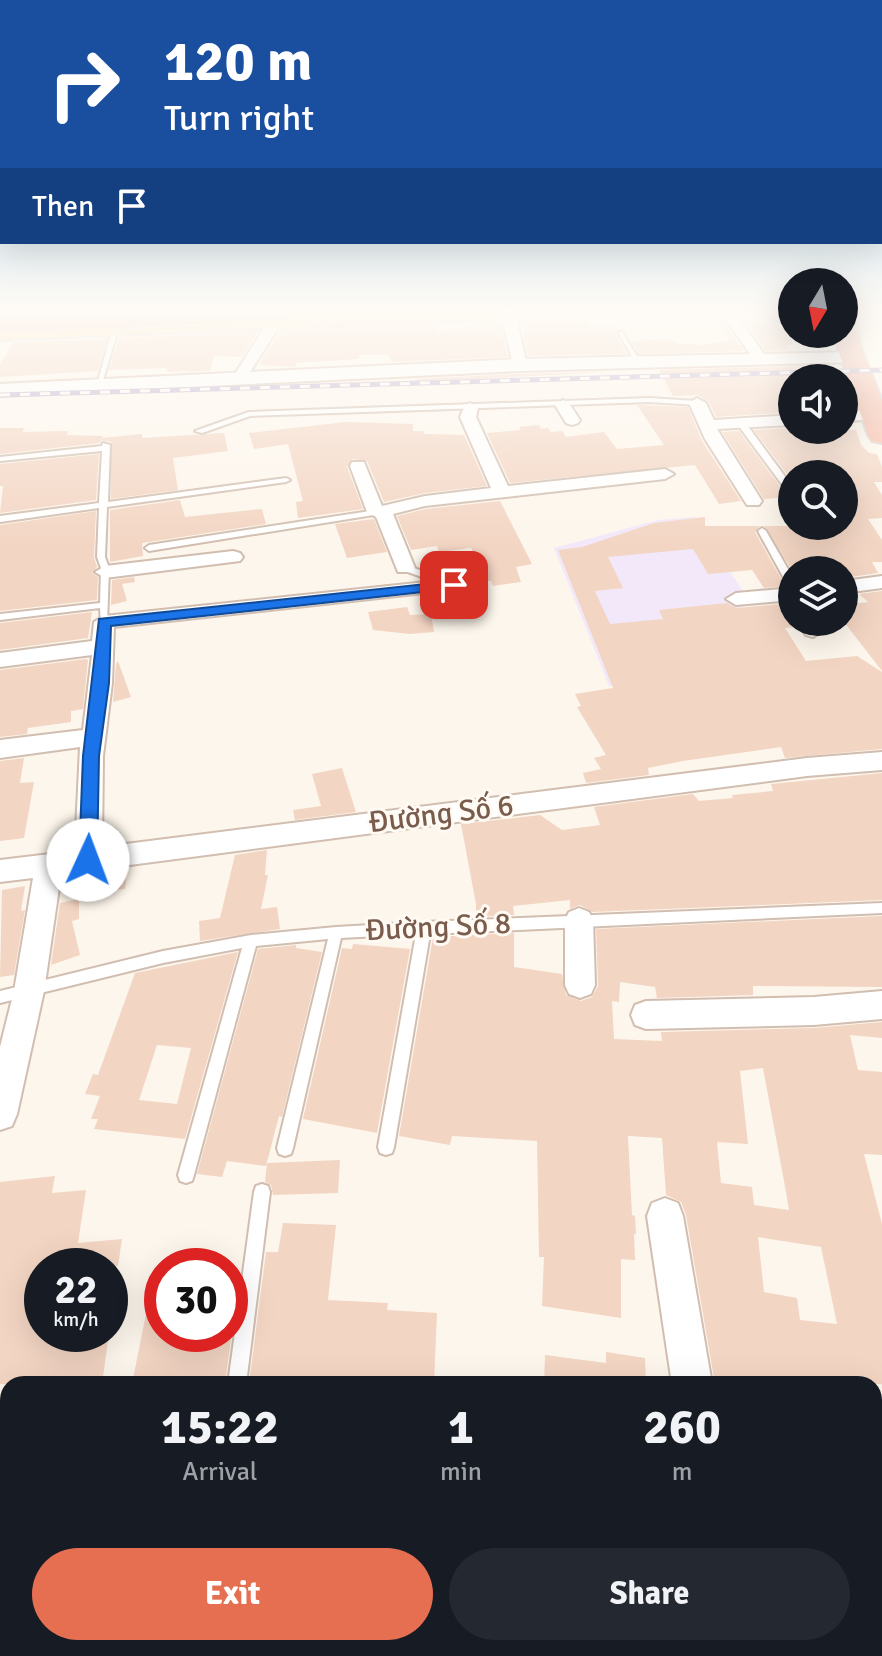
<!DOCTYPE html>
<meta charset="utf-8">
<style>
:root{--surface:#171b24;--page:#242831;--text:#f1f3f6;--muted:#9ea1a6;--accent:#e76f51}
body{margin:0;font-family:Signika,sans-serif;background:var(--page);color:var(--text);height:100vh;display:flex;flex-direction:column;font-size:30px;white-space:nowrap}
*{box-sizing:border-box;margin:0}
p{font-size:26px;color:var(--muted)}
.icon{flex:none;width:44px;height:44px;fill:none;stroke:currentColor;stroke-width:2;stroke-linecap:round;stroke-linejoin:round}
.map{position:relative;flex:1;overflow:hidden}
.side{position:absolute;left:0px;top:1376px;width:882px;height:280px;display:flex;flex-direction:column;background:var(--surface);border-radius:24px 24px 0 0;box-shadow:0 8px 32px #0002}
.side>*{flex:none}
.guide{position:absolute;left:0px;top:0px;width:882px;height:244px;box-shadow:0 8px 32px #0002;background:#1a4fa0;color:#fff;overflow:hidden}
.needle{width:52px;rotate:190deg}
.tools{position:absolute;left:778px;top:268px;display:grid;gap:16px}
.tools a{display:grid;place-items:center;width:80px;height:80px;border-radius:50%;background:var(--surface);box-shadow:0 8px 32px #0002;font-size:40px}
.speed{position:absolute;left:24px;top:1248px;display:flex;gap:16px;font-size:40px;font-weight:700;text-align:center}
.speed>*{display:grid;place-content:center;width:104px;height:104px;border-radius:50%;background:var(--surface);box-shadow:0 8px 32px #0002;line-height:1}
.speed small{font-size:20px;font-weight:400}
.speed .limit{border:12px solid #d22;background:#fff;color:#111}
.pin{position:absolute;display:grid;place-items:center;width:68px;height:68px;color:#fff;margin:-34px;border-radius:16px;box-shadow:0 4px 12px #0006}
.me{position:absolute;width:88px;margin:-44px;rotate:2deg;stroke-linejoin:round;filter:drop-shadow(0 0 6px #0008)}
.turn{display:flex;align-items:center;gap:28px;height:168px;padding:0 32px;font-size:36px}
.turn .icon{width:104px;height:104px;stroke-width:2.5}
.turn b{display:block;font-size:56px;line-height:68px}
.then{display:flex;align-items:center;height:76px;padding:0 32px;background:#0003;gap:16px;font-size:30px}
.eta{display:flex;justify-content:space-evenly;align-items:center;height:136px;text-align:center}
.eta b{font-size:48px;font-weight:700;line-height:56px}
.primary-button{display:flex;gap:16px;margin-top:auto;padding:16px 32px}
.primary-button a{flex:1;height:92px;border-radius:48px;background:var(--accent);color:#fff;font-size:32px;font-weight:700;line-height:92px;text-align:center}
.primary-button a+a{background:var(--page);color:var(--text)}
.map>svg:first-child{display:block}
.education{fill:#f3e8fa}
.building{fill:#f3d5c3;fill-rule:evenodd}
.lines{fill:none;stroke-linecap:round;stroke-linejoin:round}
.lane-casing{stroke:#d1beb0;stroke-width:4}
.street-casing{stroke:#d1beb0;stroke-width:4}
.secondary-casing{stroke:#d6c0b0;stroke-width:4}
.primary-casing{stroke:#dad1cd;stroke-width:4}
.highway-casing{stroke:#dad1cd;stroke-width:4}
.lane{fill:#fff;fill-rule:evenodd}
.street{fill:#fff;fill-rule:evenodd}
.secondary{fill:#fff;fill-rule:evenodd}
.primary{fill:#fbd9a5;fill-rule:evenodd}
.highway{fill:#f7b7a3;fill-rule:evenodd}
.rail-casing{stroke:#b9a8c9;stroke-width:5}
.rail{stroke:#fffaf3;stroke-width:3;stroke-dasharray:10;stroke-linecap:butt}
.route{fill:#1a73e8;stroke:#114b97;stroke-width:2}
.labels{text-anchor:middle;dominant-baseline:central;stroke-width:6;stroke-linejoin:round;paint-order:stroke}
.street-label{font-size:30px;fill:#7a5c4d;stroke:#fffaf3}
</style>
<div class="map">
<svg width="882" height="1656" viewBox="0 0 882 1656">
<rect width="100%" height="100%" fill="#fdf6ec"/>
<path class="education" d="M695 517 746 596 735 598 779 673 609 686 554 548 658 520Z"/>
<path class="building" d="M739 313 758 314 761 322 792 328V345H786L791 350 766 351Z
M715 314H718L744 351 639 354 631 341 672 339 675 343 702 345 729 341Z
M522 315 586 316 588 326H616L615 333 627 354 528 356 519 316Z
M500 322 508 357 393 362 388 355H358L359 359 296 363V367L259 365 280 331 429 325H438L437 332 473 326V323Z
M258 332 242 357 214 356 210 371 168 372 166 368 109 370 119 338Z
M107 339 98 371 0 377V364L14 342Z
M806 366 817 378H792V412L716 417 709 402 698 395 673 396 659 370Z
M609 372 421 382 414 379 520 374Z
M637 405 688 407 702 441 741 501 719 504 695 465 510 483 487 433 521 430 519 427 539 425 541 429 548 428 551 432 562 431 566 437 604 432 617 449 664 445Z
M346 422 413 424V431H423L424 434 464 435 487 486 425 493 384 502 367 461 352 459 347 467 363 509 298 518 296 502 303 501 288 444 254 449 249 433Z
M0 428H24L23 432 68 431 67 435 103 436 102 438 142 434V438L224 433 228 451 173 458 178 490 111 499V442L102 440 100 443 0 454Z
M792 428 856 430 861 445 869 453 877 454 882 467V482H874L882 495V518L868 519 882 540V562H872L878 573 844 578V570H792L764 526H844V474H792V481L754 430Z
M739 431 787 496 788 497 764 499 722 432Z
M99 454 96 500 0 513 3 486H0V464Z
M180 500 185 517 262 509 266 524 142 543 143 556 110 562V510Z
M500 501 532 564 516 567 521 582 493 586 491 581H487L471 548 439 552 437 546 411 550 397 516 426 509Z
M96 511 94 557 97 567 92 573 98 577 97 600 0 611V525Z
M705 517V526H760L755 532 785 586 764 588 752 570 708 574 693 549 608 557 623 588 595 591 610 624 663 619 659 610 727 603 736 608 792 603V622L797 627 785 628 806 661 857 656 882 672V749L785 758 781 747 683 761 648 768 649 775 586 783 583 773 601 769 594 758 606 755 577 707 581 706 575 694 613 688 558 550 582 547 654 523Z
M374 519 387 552 347 558 335 524Z
M134 577 135 582 122 584 127 601 111 605 112 580Z
M882 591V671L844 622V605L868 602 859 594Z
M407 607 410 615 431 614 434 632 410 634 373 630 368 612Z
M92 612 88 638 0 650V623Z
M86 659 88 660 83 709 71 711V722L28 728 27 734 0 737V670Z
M118 661 131 697 113 702 116 664Z
M24 758 20 783 34 782 24 838 0 841V761Z
M342 768 356 812 295 820 293 810 321 806 312 774Z
M882 773V900L592 912 580 905 570 909V900L513 906 514 915 476 917V904L461 824 540 815 562 830 600 825 594 807 693 794 699 801 733 798 732 795 773 791 771 784Z
M267 850 265 875H268L261 909 277 907 280 929 200 941 199 921 220 918 235 855Z
M128 868 125 889 101 891 104 874Z
M25 886 21 911 25 910 14 975 0 977 2 890Z
M79 899V919L72 921 80 955 51 965 60 903Z
M882 916V987L753 986V995L657 998 655 987 620 982 619 1002 612 1001 614 1039 662 1041 661 1032 814 1028 882 1022V1038L850 1035 858 1070 882 1072V1155L864 1154 882 1224V1384H715L686 1215 681 1202 666 1195 662 1138 628 1136 632 1215 635 1216 636 1234H634L635 1260 621 1259V1318L542 1306 544 1257H539L537 1141 452 1136 450 1145 399 1136 433 937 514 933V967L562 974 566 995 581 1001 592 997 598 986 596 929ZM763 1068 786 1192 789 1210 754 1205 752 1187 721 1183 717 1142 748 1144 740 1071ZM758 1237 821 1247 837 1324 800 1320 797 1298 764 1292Z
M353 944 410 949 377 1133 303 1119 342 948 352 949Z
M296 945V948L322 952 282 1117 279 1116 266 1166 227 1161 222 1177 197 1174 258 949Z
M238 952 185 1139 94 1129 98 1119H91L100 1096 85 1094 93 1074 98 1075 135 973ZM157 1045 191 1048 177 1104 139 1100Z
M340 1160 338 1193 273 1195 271 1185 265 1182 267 1163Z
M55 1176 52 1193 86 1190 78 1243 122 1239 118 1266H42V1334H109L102 1384H0V1182Z
M283 1223 336 1225 328 1300 388 1303 387 1310 437 1313 434 1384H249L266 1252H278Z
M154 1274 162 1275V1334H230V1287H238L225 1384H132Z
M606 1352 645 1358 646 1384H544L545 1355 606 1363Z"/>
<g class="lines">
<defs>
<path id="lane" d="M116 325 119 327 101 387 96 388 113 327Z
M618 332H622L640 361 639 362H635Z
M649 398 697 401 701 403 697 405 649 402 250 416 202 433 195 431 249 412Z
M738 421H744L792 486V494H789L738 425Z
M103 443 110 445 108 502 286 478 290 480 286 482 107 507 105 557 109 568 107 624H101L100 608 0 620V614L100 603 101 568 97 557 99 508 0 522V516L99 503 102 451 0 461V457L102 446Z
M383 509 387 511 386 513 149 551 145 548 149 545Z
M762 528 766 531 792 576V587L787 584 758 531Z
M405 565 457 583 459 585 454 588 451 587 402 570V566Z
M882 903V913L430 934 394 1147 392 1153 386 1155 380 1153 378 1147 416 934 341 938 293 1148 291 1154 285 1156 279 1154 277 1148 328 939 256 946 194 1175 192 1181 186 1183 180 1181 178 1175 242 948 163 963 0 1003V991L163 951 251 935 336 927 424 922Z
M262 1184 268 1186 270 1192 246 1384H228L254 1192 256 1186Z
M113 1648H135L133 1656H111Z
M291 1648H332L331 1656H290Z
M576 1648H598L599 1656H577Z"/>
<path id="street" d="M501 313H515L527 365 525 368H515L513 365Z
M721 313H735L767 358 765 361H755Z
M276 318 288 321 277 330 243 383H233L231 380 267 324Z
M697 398 706 403 714 420 792 415V425L717 429 762 501 759 505H747L705 439 689 403Z
M563 400 568 402 580 420 578 423 572 425 566 423 555 405Z
M470 403 478 408 476 417 508 486 665 469 674 474 665 479 425 506 393 514 415 568 412 572H398L376 517 367 512 350 466 352 462H364L382 506 425 496 491 488 460 417 465 405Z
M873 410 879 412V418L844 422V412Z
M233 551 240 553 243 557 240 561 105 578 95 572 105 566Z
M882 576V588L844 593V581Z
M454 579 464 585 461 589 114 627 112 683 103 756 102 847 807 758 882 752V770L807 776 61 874 44 991 17 1114 12 1126 0 1130V1047L14 991 33 878 0 882V860L75 851 80 747 0 758V740L83 730 92 655 0 667V653L92 641 94 622 104 616Z
M792 588V600L736 605 726 599 736 593Z
M797 622H818L824 630 813 637 806 635Z
M579 908 589 912 593 920 595 985 591 994 580 998 569 994 565 985V920L569 912Z
M882 991V1019L814 1025 646 1029 635 1025 631 1015 635 1005 646 1001 814 997Z
M665 1198 678 1203 683 1216 712 1384H672L647 1216 652 1203Z
M874 1431 882 1432V1474L874 1473Z
M8 1457V1499L0 1500V1458Z"/>
<path id="secondary" d="M853 352 860 354 863 358 860 362 520 371 0 396V384L520 359Z"/>
<path id="primary" d="M355 313H510L500 319 0 340V328Z"/>
<path id="highway" d="M138 313H297L286 320 0 333V319Z
M765 313H792V325L768 318Z
M844 313 855 316 861 347 882 401V443L872 441 868 435 837 347 835 334H844Z"/>
</defs>
<use href="#lane" class="lane-casing"/>
<use href="#street" class="street-casing"/>
<use href="#secondary" class="secondary-casing"/>
<use href="#primary" class="primary-casing"/>
<use href="#highway" class="highway-casing"/>
<use href="#lane" class="lane"/>
<use href="#street" class="street"/>
<use href="#secondary" class="secondary"/>
<use href="#primary" class="primary"/>
<use href="#highway" class="highway"/>
<defs>
<path id="rail" d="M0 395 882 370"/>
</defs>
<use href="#rail" class="rail-casing"/>
<use href="#rail" class="rail"/>
</g>
<linearGradient id="sky" x2="0" y2="1"><stop stop-color="#97c7e8"/><stop offset="0.57" stop-color="#fefbf6"/><stop offset="1" stop-color="#fefbf6" stop-opacity="0"/></linearGradient>
<rect width="882" height="545" fill="url(#sky)"/>
<path class="route" d="M454 581 459 582V588L111 626 109 683 99 756 97 860 95 865H81L79 860 83 756 99 619Z"/>
<g class="labels">
<g class="street-label">
<text transform="translate(441 814) rotate(-7)">Đường Số 6</text>
<text transform="translate(438 927) rotate(-3)">Đường Số 8</text>
</g>
</g>
</svg>
<div class="tools">
<a><svg class="needle" viewBox="-14 -14 28 28"><path d="M0-13l5 13h-10z" fill="#e53935"/><path d="M0 13l5-13h-10z" fill="#9ea1a6"/></svg></a>
<a><svg class="icon" aria-label="sound" viewBox="0 0 24 24"><path d="M4 9h4l5-4v14l-5-4H4zM17 9q2 3 0 6"/></svg></a>
<a><svg class="icon" aria-label="search" viewBox="0 0 24 24"><circle cx="10" cy="10" r="6"/><path d="M15 15l6 6"/></svg></a>
<a><svg class="icon" aria-label="layers" viewBox="0 0 24 24"><path d="M12 4l9 5-9 5-9-5zM3 14l9 5 9-5"/></svg></a>
</div>
<div class="speed"><div>22<small>km/h</small></div><div class="limit">30</div></div>
<div class="pin" style="left:454px;top:585px;background:#d93025"><svg class="icon" aria-label="arrive" viewBox="0 0 24 24"><path d="M6 21V4h12l-3 4 3 4H6"/></svg></div>
<svg class="me" style="left:88px;top:860px" viewBox="-20 -20 40 40"><circle r="19" fill="#fff"/><path d="M0-13L10 11 0 6-10 11z" fill="#1a73e8"/></svg>
<div class="guide">
<div class="turn"><svg class="icon" aria-label="right" viewBox="0 0 24 24"><path d="M7 20v-9h11M14 6l5 5-5 5"/></svg><div><b>120 m</b>Turn right</div></div>
<div class="then">Then<svg class="icon" aria-label="arrive" viewBox="0 0 24 24"><path d="M6 21V4h12l-3 4 3 4H6"/></svg></div>
</div>
<section class="side">
<div class="eta">
<div><b>15:22</b><p>Arrival</p></div>
<div><b>1</b><p>min</p></div>
<div><b>260</b><p>m</p></div>
</div>
<div class="primary-button"><a>Exit</a><a>Share</a></div>
</section>
</div>
